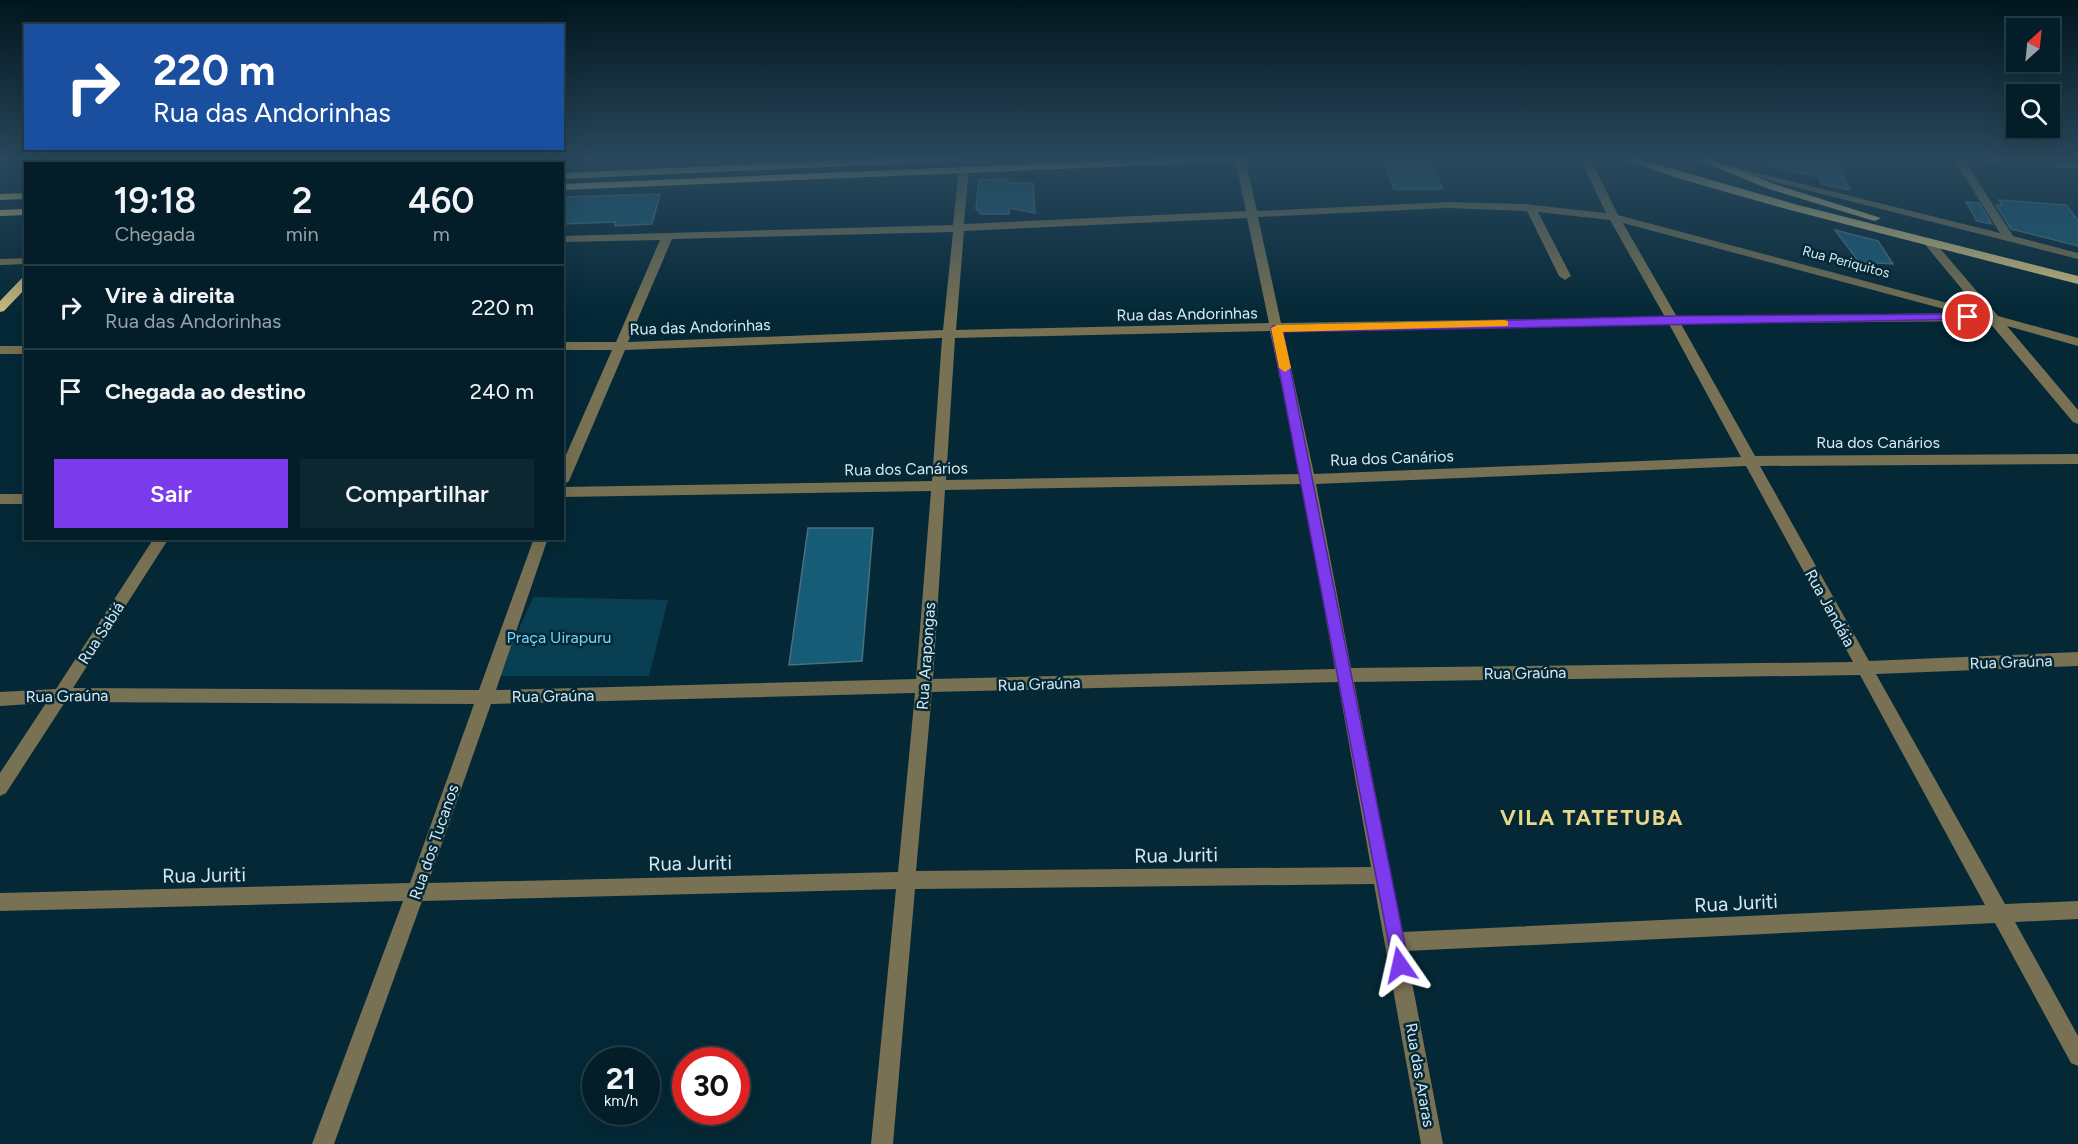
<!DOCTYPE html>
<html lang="pt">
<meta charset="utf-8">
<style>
:root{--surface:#031e28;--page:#0d2730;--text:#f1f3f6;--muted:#97a2a8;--line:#243c45;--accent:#7c3aed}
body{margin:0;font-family:Figtree,sans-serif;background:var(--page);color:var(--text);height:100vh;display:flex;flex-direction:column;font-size:22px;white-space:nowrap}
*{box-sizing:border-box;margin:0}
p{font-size:20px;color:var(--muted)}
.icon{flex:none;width:33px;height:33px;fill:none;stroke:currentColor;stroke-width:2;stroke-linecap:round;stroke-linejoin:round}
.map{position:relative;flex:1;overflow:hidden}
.sheet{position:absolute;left:24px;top:162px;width:540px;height:378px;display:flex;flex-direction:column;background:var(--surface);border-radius:0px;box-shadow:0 6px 24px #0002,0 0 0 2px var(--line)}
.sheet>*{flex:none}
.top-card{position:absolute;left:24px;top:24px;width:540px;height:126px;border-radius:0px;box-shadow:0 6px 24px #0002,0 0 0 2px var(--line);background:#1a4fa0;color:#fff;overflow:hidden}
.needle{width:39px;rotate:27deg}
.tools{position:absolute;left:2006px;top:18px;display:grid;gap:12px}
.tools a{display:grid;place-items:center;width:54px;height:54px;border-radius:0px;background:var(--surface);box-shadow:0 6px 24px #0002,0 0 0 2px var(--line);font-size:30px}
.speed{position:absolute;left:582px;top:1047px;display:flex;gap:12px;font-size:30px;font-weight:700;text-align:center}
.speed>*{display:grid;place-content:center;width:78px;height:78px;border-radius:50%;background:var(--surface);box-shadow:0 6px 24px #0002,0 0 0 2px var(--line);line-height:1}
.speed small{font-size:15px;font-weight:400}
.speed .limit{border:9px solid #d22;background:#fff;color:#111}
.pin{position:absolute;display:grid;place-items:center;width:51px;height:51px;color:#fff;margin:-26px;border:3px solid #fff;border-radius:50%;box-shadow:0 2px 6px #0007}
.me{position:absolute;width:66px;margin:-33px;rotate:349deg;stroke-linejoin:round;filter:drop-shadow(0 0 4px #0008)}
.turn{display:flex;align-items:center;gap:21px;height:126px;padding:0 30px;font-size:27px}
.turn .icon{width:78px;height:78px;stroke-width:2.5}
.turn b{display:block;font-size:42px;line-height:51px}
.eta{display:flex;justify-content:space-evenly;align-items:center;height:102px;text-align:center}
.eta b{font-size:36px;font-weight:600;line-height:42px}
.button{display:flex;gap:12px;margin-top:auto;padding:12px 30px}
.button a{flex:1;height:69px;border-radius:0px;background:var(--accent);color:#fff;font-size:24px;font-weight:600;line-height:69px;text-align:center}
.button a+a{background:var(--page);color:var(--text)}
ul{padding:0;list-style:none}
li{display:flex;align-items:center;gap:18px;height:84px;padding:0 30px;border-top:2px solid var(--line)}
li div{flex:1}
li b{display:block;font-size:22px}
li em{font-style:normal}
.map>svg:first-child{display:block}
.green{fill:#083f53}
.building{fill:#165c77;stroke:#4d6f7f;stroke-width:1.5}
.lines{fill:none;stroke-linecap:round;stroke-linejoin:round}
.minor{fill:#787153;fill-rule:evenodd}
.major{fill:#cdbe7f;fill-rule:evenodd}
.route{fill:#7c3aed;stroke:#51269a;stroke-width:1.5}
.slow{fill:#f59e0b}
.labels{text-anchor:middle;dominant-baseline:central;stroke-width:5;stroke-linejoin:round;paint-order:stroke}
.far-street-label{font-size:14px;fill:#d6e9f2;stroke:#042836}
.street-label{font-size:16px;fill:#d6e9f2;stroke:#042836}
.park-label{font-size:16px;fill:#79d2fa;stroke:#042836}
.near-street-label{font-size:20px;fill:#d6e9f2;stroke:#042836}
.district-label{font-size:22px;font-weight:bold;letter-spacing:1.5px;fill:#e9d689;stroke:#042836}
</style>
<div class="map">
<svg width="2078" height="1144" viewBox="0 0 2078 1144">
<rect width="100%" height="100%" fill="#042836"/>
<path class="green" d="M419 158H519L515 163H415Z
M533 597 668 600 649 676H498Z"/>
<path class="building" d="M1429 158 1443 189H1394L1383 159Z
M1770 158H1836L1850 190 1822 184 1819 177 1769 166Z
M1008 179V183H1033L1035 213 1009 208V214H981L976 209 979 180Z
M660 194 652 224 615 226 616 222 562 224V197Z
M1999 200 2066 205 2078 220V246L2011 229 1996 205H2002Z
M1966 202 1979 203 1992 224 1977 221Z
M1835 230 1878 241 1893 264 1859 262Z
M808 528H873L862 661 789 665Z"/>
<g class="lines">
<path class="minor" d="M305 158H315L311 164H300Z
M391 158H401L397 164H386Z
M734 158H744L740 169 731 167Z
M1235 158H1245L1257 211 1447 202 1524 204 1606 213 1580 158H1590L1618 215 1981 312 1922 241 1928 238 1932 239 1998 316 2078 338V346L2007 326 2078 410V424L2073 422 1989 322 1978 319 1973 321 1681 324 1755 456 2078 454V464L1760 466 1869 661 2078 652V666L1876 674 2005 904 2078 901V919L2015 922 2078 1036V1066L2071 1063 1995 923 1406 951 1443 1144H1421L1374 884 915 889 893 1144H871L896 889 422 901 334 1144H312L403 901 0 911V893L410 883 474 704 65 702 6 793 0 796V773L46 703 0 706V692L56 689 154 538H169L73 688 479 690 534 538H548L496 690 916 679 931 491 562 497V487L932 481 942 338 625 350 569 481 562 486V464L612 350H562V342H616L660 240 562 242V236L953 225 959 168 964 165 969 168 964 224 1246 211ZM1447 208 1527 211 1559 276 1565 280 1571 276 1538 212 1610 220 1665 317 1281 323 1258 217ZM1247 218 1269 323 956 330 964 231ZM1623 223 1959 313 1677 317ZM953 232 943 330 628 342 672 239ZM1669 324 1741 457 1314 474 1283 331ZM1270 331 1300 474 946 480 955 338ZM1746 466 1853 662 1351 668 1316 484ZM1302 484 1335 669 933 679 945 490ZM1860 675 1985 905 1402 932 1354 682ZM1338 682 1371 867 916 871 932 692ZM915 693 898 872 428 883 491 704Z
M1953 158H1963L2013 236 2078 253V259L1724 169 1729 166 2000 233Z
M1969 158H2013L2078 163V169L1974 161Z
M26 258V264L0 265V259Z
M0 346H26V354H0Z
M0 494H26V504H0Z"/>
<path class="major" d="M892 158H963L958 161 562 179V173Z
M1177 158H1253L1248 161 562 190V184Z
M1620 158H1635L1798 205 2078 276V284L1790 210 1677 178Z
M1693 158H1707L1777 185 1881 218 1875 221 1871 220 1769 189Z
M26 193V199L0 200V194Z
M26 209V215L0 216V210Z
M22 278H26V288L4 311 0 312V301Z"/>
</g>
<linearGradient id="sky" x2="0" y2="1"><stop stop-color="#02161e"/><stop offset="0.5" stop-color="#29485d"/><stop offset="1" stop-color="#29485d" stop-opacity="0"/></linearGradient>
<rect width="2078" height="318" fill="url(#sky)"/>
<path class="route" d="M1968 314 1974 317 1972 319 1283 332 1409 965 1406 971 1400 973 1394 971 1271 328 1273 326 1673 316Z"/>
<path class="slow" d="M1504 320 1508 321V326L1283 332 1291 368 1285 372 1279 368 1271 328 1277 325Z"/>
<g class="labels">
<g class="far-street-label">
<text transform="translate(1846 262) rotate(15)">Rua Periquitos</text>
</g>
<g class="street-label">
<text transform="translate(1187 314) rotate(-1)">Rua das Andorinhas</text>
<text transform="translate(700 327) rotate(-2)">Rua das Andorinhas</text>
<text x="1878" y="442">Rua dos Canários</text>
<text transform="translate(1392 458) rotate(-2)">Rua dos Canários</text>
<text transform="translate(906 469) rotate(-1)">Rua dos Canários</text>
<text transform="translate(1830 608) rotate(61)">Rua Jandáia</text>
<text transform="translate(101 633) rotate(-57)">Rua Sabiá</text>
<text transform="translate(926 656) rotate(-86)">Rua Arapongas</text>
<text transform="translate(2011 662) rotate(-2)">Rua Graúna</text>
<text transform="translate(1525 673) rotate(-1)">Rua Graúna</text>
<text transform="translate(1039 684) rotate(-2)">Rua Graúna</text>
<text transform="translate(67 696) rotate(-1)">Rua Graúna</text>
<text transform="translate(553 696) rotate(-1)">Rua Graúna</text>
<text transform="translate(434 842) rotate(-71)">Rua dos Tucanos</text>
<text transform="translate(1420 1075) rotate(80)">Rua das Araras</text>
</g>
<g class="park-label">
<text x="559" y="637">Praça Uirapuru</text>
</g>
<g class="near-street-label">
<text transform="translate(1176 855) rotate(-1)">Rua Juriti</text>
<text transform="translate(690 863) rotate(-1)">Rua Juriti</text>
<text transform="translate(204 875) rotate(-1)">Rua Juriti</text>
<text transform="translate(1736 903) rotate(-3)">Rua Juriti</text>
</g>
<g class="district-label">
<text x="1592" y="817">VILA TATETUBA</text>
</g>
</g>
</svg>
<div class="tools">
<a><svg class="needle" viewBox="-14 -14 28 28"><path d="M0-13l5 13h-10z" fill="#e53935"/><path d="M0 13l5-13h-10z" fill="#97a2a8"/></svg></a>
<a><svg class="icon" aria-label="search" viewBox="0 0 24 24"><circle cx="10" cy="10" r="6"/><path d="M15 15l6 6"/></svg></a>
</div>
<div class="speed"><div>21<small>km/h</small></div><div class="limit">30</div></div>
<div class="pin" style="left:1968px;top:317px;background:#d93025"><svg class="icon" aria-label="arrive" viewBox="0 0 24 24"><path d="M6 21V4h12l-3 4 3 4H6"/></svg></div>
<svg class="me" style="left:1400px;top:965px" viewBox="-20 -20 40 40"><path d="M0-17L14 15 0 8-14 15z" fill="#7c3aed" stroke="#fff" stroke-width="4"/></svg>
<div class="top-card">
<div class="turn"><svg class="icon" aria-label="right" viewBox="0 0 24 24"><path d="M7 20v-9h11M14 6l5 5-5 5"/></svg><div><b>220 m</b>Rua das Andorinhas</div></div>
</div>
<section class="sheet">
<div class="eta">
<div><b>19:18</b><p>Chegada</p></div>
<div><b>2</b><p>min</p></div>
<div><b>460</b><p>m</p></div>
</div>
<ul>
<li><svg class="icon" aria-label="right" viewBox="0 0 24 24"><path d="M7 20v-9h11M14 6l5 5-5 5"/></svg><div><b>Vire à direita</b><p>Rua das Andorinhas</p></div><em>220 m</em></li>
<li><svg class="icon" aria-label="arrive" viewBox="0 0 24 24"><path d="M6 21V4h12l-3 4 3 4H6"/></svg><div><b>Chegada ao destino</b></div><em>240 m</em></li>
</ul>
<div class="button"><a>Sair</a><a>Compartilhar</a></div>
</section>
</div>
